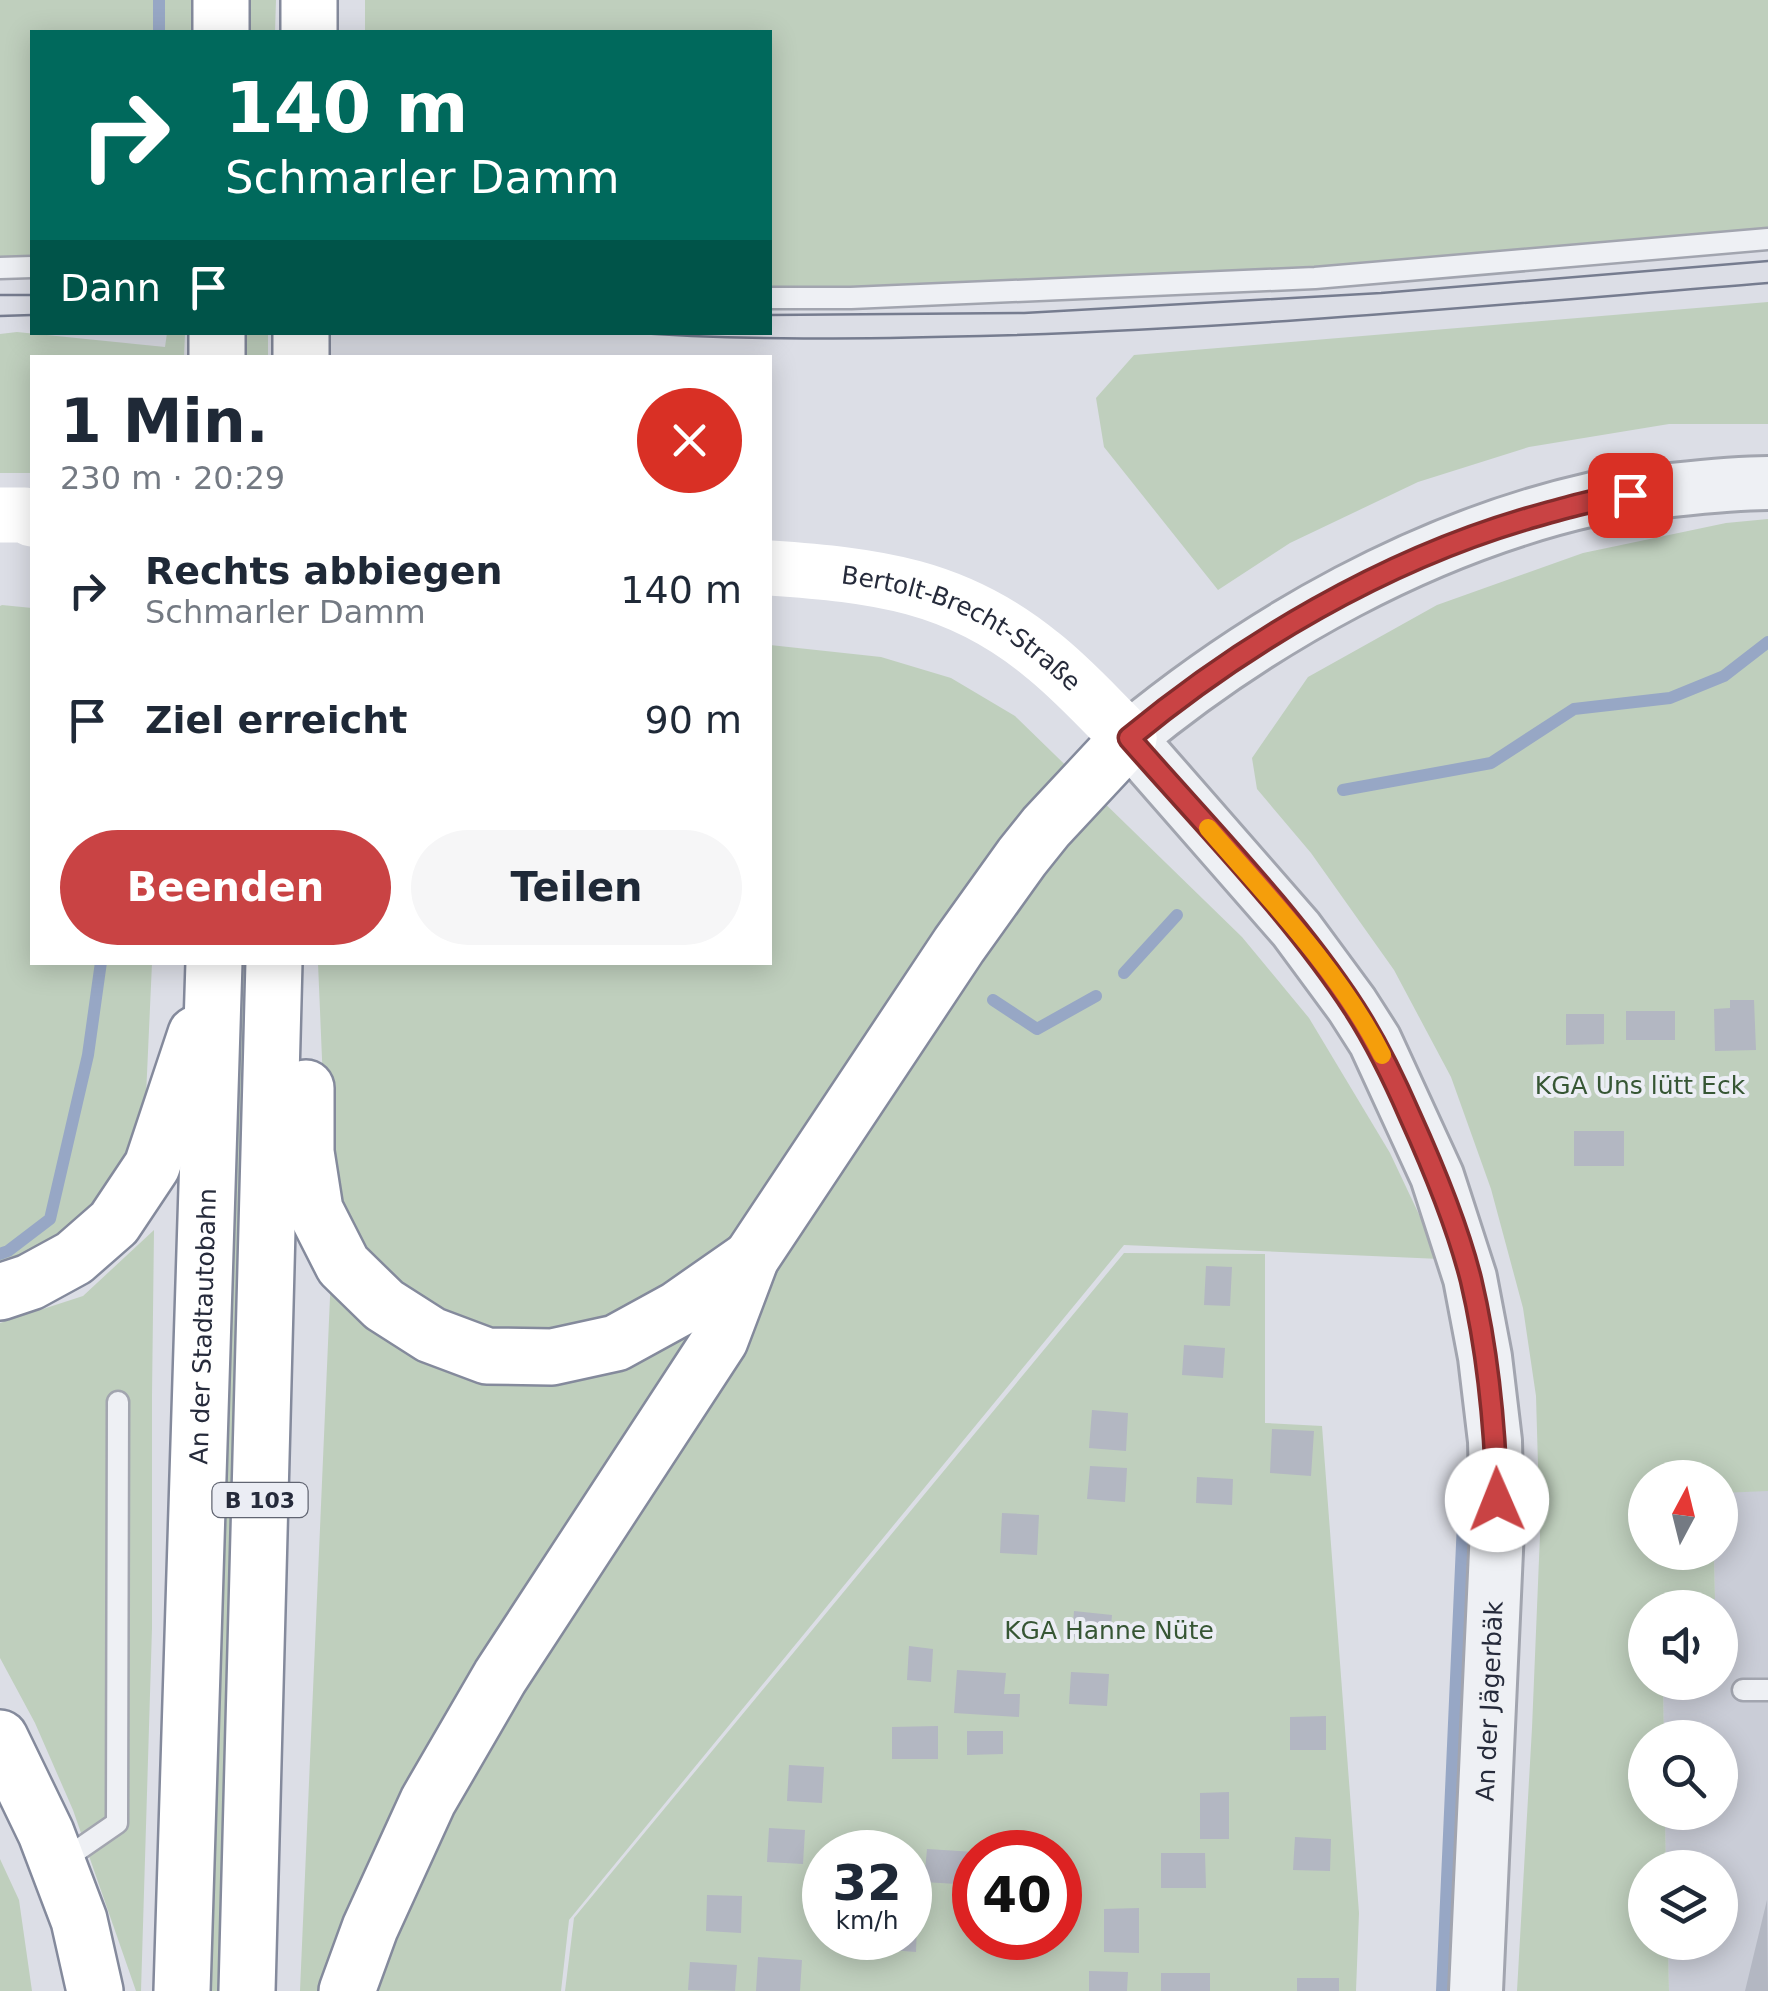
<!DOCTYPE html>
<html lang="de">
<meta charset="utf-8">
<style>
:root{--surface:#fff;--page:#f6f6f7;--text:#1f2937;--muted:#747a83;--accent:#c94344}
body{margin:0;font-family:"DejaVu Sans",sans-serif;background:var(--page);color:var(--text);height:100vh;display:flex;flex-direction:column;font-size:38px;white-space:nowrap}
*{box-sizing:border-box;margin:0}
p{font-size:32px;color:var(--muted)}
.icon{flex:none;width:55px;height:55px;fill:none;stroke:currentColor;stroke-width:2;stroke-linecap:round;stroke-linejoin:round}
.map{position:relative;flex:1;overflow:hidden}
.panel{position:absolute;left:30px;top:355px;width:742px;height:610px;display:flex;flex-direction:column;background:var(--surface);border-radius:0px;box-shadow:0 5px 25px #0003}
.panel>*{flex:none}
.banner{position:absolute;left:30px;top:30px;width:742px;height:305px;border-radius:0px;box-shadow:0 5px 25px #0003;background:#00695c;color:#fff;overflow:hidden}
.needle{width:65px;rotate:7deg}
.controls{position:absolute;left:1628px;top:1460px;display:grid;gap:20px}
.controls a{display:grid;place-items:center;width:110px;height:110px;border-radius:50%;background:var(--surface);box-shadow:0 5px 25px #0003;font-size:50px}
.speed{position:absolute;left:802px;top:1830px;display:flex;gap:20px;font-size:50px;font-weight:700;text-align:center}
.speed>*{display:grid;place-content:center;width:130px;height:130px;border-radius:50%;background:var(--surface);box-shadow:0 5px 25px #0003;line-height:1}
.speed small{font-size:25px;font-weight:400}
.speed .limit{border:15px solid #d22;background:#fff;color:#111}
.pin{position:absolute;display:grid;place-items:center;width:85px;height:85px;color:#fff;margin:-42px;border-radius:20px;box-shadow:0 5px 15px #0006}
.me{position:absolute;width:110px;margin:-55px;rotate:359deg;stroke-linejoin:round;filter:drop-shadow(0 0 8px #0008)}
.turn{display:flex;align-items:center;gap:35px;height:210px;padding:0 30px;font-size:45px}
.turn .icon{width:130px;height:130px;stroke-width:2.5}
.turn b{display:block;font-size:70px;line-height:85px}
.then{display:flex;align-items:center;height:95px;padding:0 30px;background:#0003;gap:20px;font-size:38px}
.round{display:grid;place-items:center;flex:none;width:105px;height:105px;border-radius:52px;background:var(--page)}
.head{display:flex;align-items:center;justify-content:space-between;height:170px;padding:0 30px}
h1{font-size:60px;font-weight:600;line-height:75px}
.button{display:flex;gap:20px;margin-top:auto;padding:20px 30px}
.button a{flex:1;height:115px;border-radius:60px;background:var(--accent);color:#fff;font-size:40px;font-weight:600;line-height:115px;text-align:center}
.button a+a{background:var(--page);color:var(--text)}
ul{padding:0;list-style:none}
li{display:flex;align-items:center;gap:30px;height:130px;padding:0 30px}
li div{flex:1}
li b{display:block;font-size:38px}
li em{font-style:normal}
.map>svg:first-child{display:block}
.built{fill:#cacdd7}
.green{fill:#bfcfbd;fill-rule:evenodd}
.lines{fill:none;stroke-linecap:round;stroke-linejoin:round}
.stream{stroke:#97a7c5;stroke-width:12}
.building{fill:#b3b7c2}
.service-casing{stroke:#a2a5af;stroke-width:25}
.tertiary-casing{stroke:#a2a5af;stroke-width:58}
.trunk-casing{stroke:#848a9c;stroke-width:60}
.service{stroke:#eef0f4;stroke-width:20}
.tertiary{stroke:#eef0f4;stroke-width:52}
.secondary{stroke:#fff;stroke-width:55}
.trunk{stroke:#fff;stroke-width:55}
.tram{stroke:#767c8f;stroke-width:2.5}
.route-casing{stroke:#832c2c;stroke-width:25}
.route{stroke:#c94344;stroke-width:18}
.slow{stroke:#f59e0b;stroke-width:18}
.labels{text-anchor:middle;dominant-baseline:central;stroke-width:8;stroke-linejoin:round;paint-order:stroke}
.shield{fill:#ebedf4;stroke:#616572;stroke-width:2.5}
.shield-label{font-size:22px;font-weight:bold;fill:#262b3b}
.street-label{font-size:25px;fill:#262b3b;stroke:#ebedf4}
.park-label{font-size:25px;fill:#365634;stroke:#ebedf4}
</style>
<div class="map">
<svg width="1768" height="1991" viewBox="0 0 1768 1991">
<rect width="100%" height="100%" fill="#dcdee6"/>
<path class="built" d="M1768 1273V1991H1669L1668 1943 1720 1942V1868L1666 1867 1665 1813 1720 1812V1738L1664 1737 1663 1683 1720 1682V1608L1662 1607V1601L1715 1599 1714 1553 1720 1552V1478Z"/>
<path class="green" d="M0 0H194L193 32H32V257L0 258Z
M247 0H276L275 32H246Z
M365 0H1768V231L1300 269 882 286 770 287V32H365Z
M1768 302V424H1669L1529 447 1418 482 1290 543 1218 590 1104 447 1096 398 1134 355Z
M17 332 165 347 167 333H185L184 357 32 358V473H0V334Z
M238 333H268V357L237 358Z
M1768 519V1491L1720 1493V1478H1645V1552L1714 1553 1715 1599 1662 1601V1607L1645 1608V1682L1663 1683 1664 1737 1645 1738V1812L1665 1813 1666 1867 1645 1868V1942L1668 1943 1669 1991H1517L1532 1728 1540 1535 1536 1396 1523 1308 1491 1189 1451 1077 1394 970 1311 853 1257 789 1252 758 1308 677 1437 605 1583 553 1726 523Z
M2 605 32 608V962L152 963 146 1096 137 1150 82 1227 0 1270V606Z
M770 645 881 657 951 678 1015 716 1242 937 1309 1018 1390 1153 1440 1259 1124 1245 569 1920 561 1991H300L331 1274 318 963 770 962Z
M247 962 220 1991H205L233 963Z
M154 1230 152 1395V1628L141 1991H136L73 1810 35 1723 0 1658V1323L83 1296Z
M1124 1253 1265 1254V1423L1322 1426 1359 1913 1356 1991H565L574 1918ZM825 1852H910V1938H825ZM975 1852H1060V1938H975Z
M0 1859 19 1900 32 1991H0Z"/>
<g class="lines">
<path class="stream" d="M159 32V0
M1343 790 1491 763 1574 709 1670 698 1724 676 1768 642
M1124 973 1177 915
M993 1000 1037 1029 1096 996
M0 1254 8 1251 50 1219 88 1055 101 962
M1442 1991 1464 1500"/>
</g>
<path class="building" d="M1730 1000H1754L1756 1050 1715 1051 1714 1009 1730 1008Z
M1626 1011H1675V1040H1626Z
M1566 1014H1604V1044L1566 1045Z
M1574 1131H1624V1166H1574Z
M1206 1266 1232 1267 1230 1306 1204 1305Z
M1184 1345 1225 1348 1223 1378 1182 1375Z
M1092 1410 1128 1413 1126 1451 1089 1448Z
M1272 1429 1314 1431 1311 1476 1270 1473Z
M1090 1466 1127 1468 1125 1502 1087 1499Z
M1197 1477 1233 1479 1232 1505 1196 1503Z
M1002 1513 1039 1515 1037 1555 1000 1553Z
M1074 1611 1112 1615 1110 1640 1072 1637Z
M909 1646 933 1649 931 1682 907 1680Z
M957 1670 1006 1673 1004 1694H1020L1019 1717 954 1713Z
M1071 1672 1109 1674 1107 1706 1069 1704Z
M1326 1716V1750H1290V1717Z
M938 1726V1759H892V1727Z
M967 1731H1003V1754L967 1755Z
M789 1765 824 1767 822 1803 787 1801Z
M1229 1792V1839H1200V1793Z
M769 1828 805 1830 803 1864 767 1862Z
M1295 1837 1331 1839 1330 1871 1293 1870Z
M927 1849 975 1852 973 1885 924 1882Z
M1161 1853H1205L1206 1888H1161Z
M707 1895 742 1896 741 1933 706 1931Z
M1767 1900 1768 1991H1745Z
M1139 1908V1953L1104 1952V1909Z
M910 1920 917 1921 916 1952 865 1948 866 1938H910Z
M758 1957 802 1960 800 1991H756Z
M690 1962 737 1965 735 1991 688 1990Z
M1089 1971 1128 1972 1127 1991H1089Z
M1161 1973H1210V1991H1161Z
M1297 1978H1339V1991H1297Z"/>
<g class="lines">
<defs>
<path id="service" d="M0 268 32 267
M770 298H851L1315 278 1768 239
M1743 1690H1768
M62 1861 117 1823 118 1402"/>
<g id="tertiary">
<path id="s1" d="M1476 1991 1497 1529 1495 1441 1485 1357 1470 1278 1437 1176 1375 1041 1352 1005 1296 929 1129 738C1261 629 1425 537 1593 499 1613 495 1634 494 1654 492 1692 488 1730 483 1768 483"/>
</g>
<g id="trunk">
<path d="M221 32V0"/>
<path d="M309 32V0"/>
<path d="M217 358V332"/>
<path d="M301 358V332"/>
<path d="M306 1088V1152L315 1210 343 1265 384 1305 431 1335 487 1356 552 1357 616 1343 678 1309 751 1258"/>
<path d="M0 1292 30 1282 74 1258 114 1223 152 1166 196 1034"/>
<path d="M0 1738 46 1833 79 1920 95 1991"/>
<path id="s3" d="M182 1991 214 962"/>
<path d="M247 1991 274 962"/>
<path d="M347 1991 370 1928 428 1801 500 1677 720 1340 751 1258 959 945 1022 857 1046 827 1129 738"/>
</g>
</defs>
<use href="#service" class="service-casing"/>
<use href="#tertiary" class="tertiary-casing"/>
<use href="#trunk" class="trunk-casing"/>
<use href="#service" class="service"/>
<use href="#tertiary" class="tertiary"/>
<g class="secondary">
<path d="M0 515H25L32 519"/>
<path id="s2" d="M770 568C875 575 957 585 1041 654 1073 679 1100 710 1129 738"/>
</g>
<use href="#trunk" class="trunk"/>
<path class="tram" d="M0 295H32
M770 315 1024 313 1381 293 1768 261
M0 316 32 315
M625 332C744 341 863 339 981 336 1244 329 1506 304 1768 283"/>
</g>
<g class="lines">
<defs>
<path id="route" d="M1497 1500C1495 1426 1488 1352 1471 1280 1457 1224 1434 1169 1410 1116 1394 1079 1376 1042 1354 1008 1292 913 1204 824 1129 738 1244 643 1383 561 1526 519 1561 509 1594 499 1630 495"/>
</defs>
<use href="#route" class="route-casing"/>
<use href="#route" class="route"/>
<path class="slow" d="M1208 828C1268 897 1341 973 1382 1055"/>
</g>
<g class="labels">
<rect class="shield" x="212.5" y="1483" width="95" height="34" rx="8"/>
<g class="shield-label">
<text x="260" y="1500">B 103</text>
</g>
<g class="street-label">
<text stroke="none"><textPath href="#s2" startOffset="205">Bertolt-Brecht-Straße</textPath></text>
<text stroke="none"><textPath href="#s3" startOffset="665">An der Stadtautobahn</textPath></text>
<text stroke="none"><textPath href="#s1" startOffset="290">An der Jägerbäk</textPath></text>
</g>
<g class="park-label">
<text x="1640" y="1085">KGA Uns lütt Eck</text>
<text x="1109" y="1630">KGA Hanne Nüte</text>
</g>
</g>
</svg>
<div class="controls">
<a><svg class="needle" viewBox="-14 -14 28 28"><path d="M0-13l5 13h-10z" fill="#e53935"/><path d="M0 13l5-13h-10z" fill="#747a83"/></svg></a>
<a><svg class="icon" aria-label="sound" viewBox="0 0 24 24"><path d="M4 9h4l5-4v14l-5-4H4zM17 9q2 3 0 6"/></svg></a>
<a><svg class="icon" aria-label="search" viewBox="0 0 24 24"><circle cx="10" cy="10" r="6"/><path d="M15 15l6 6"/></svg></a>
<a><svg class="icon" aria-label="layers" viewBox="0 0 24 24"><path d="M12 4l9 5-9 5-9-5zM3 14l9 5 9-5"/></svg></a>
</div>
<div class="speed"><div>32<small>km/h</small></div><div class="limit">40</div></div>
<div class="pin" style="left:1630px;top:495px;background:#d93025"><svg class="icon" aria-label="arrive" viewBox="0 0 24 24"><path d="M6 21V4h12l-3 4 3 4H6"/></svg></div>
<svg class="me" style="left:1497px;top:1500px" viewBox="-20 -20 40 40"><circle r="19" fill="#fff"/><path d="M0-13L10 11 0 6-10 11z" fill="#c94344"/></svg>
<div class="banner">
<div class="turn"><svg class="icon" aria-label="right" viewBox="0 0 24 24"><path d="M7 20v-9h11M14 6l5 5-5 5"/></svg><div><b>140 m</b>Schmarler Damm</div></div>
<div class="then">Dann<svg class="icon" aria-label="arrive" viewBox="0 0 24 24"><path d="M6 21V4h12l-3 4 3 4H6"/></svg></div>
</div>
<section class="panel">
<div class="head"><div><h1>1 Min.</h1><p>230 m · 20:29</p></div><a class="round" style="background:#d93025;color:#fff"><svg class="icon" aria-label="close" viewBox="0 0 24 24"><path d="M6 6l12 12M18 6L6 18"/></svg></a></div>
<ul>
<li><svg class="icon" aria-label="right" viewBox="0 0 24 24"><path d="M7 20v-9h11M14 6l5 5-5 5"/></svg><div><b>Rechts abbiegen</b><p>Schmarler Damm</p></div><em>140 m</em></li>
<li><svg class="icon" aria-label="arrive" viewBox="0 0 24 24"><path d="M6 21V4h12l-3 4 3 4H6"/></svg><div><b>Ziel erreicht</b></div><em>90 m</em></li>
</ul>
<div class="button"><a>Beenden</a><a>Teilen</a></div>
</section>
</div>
